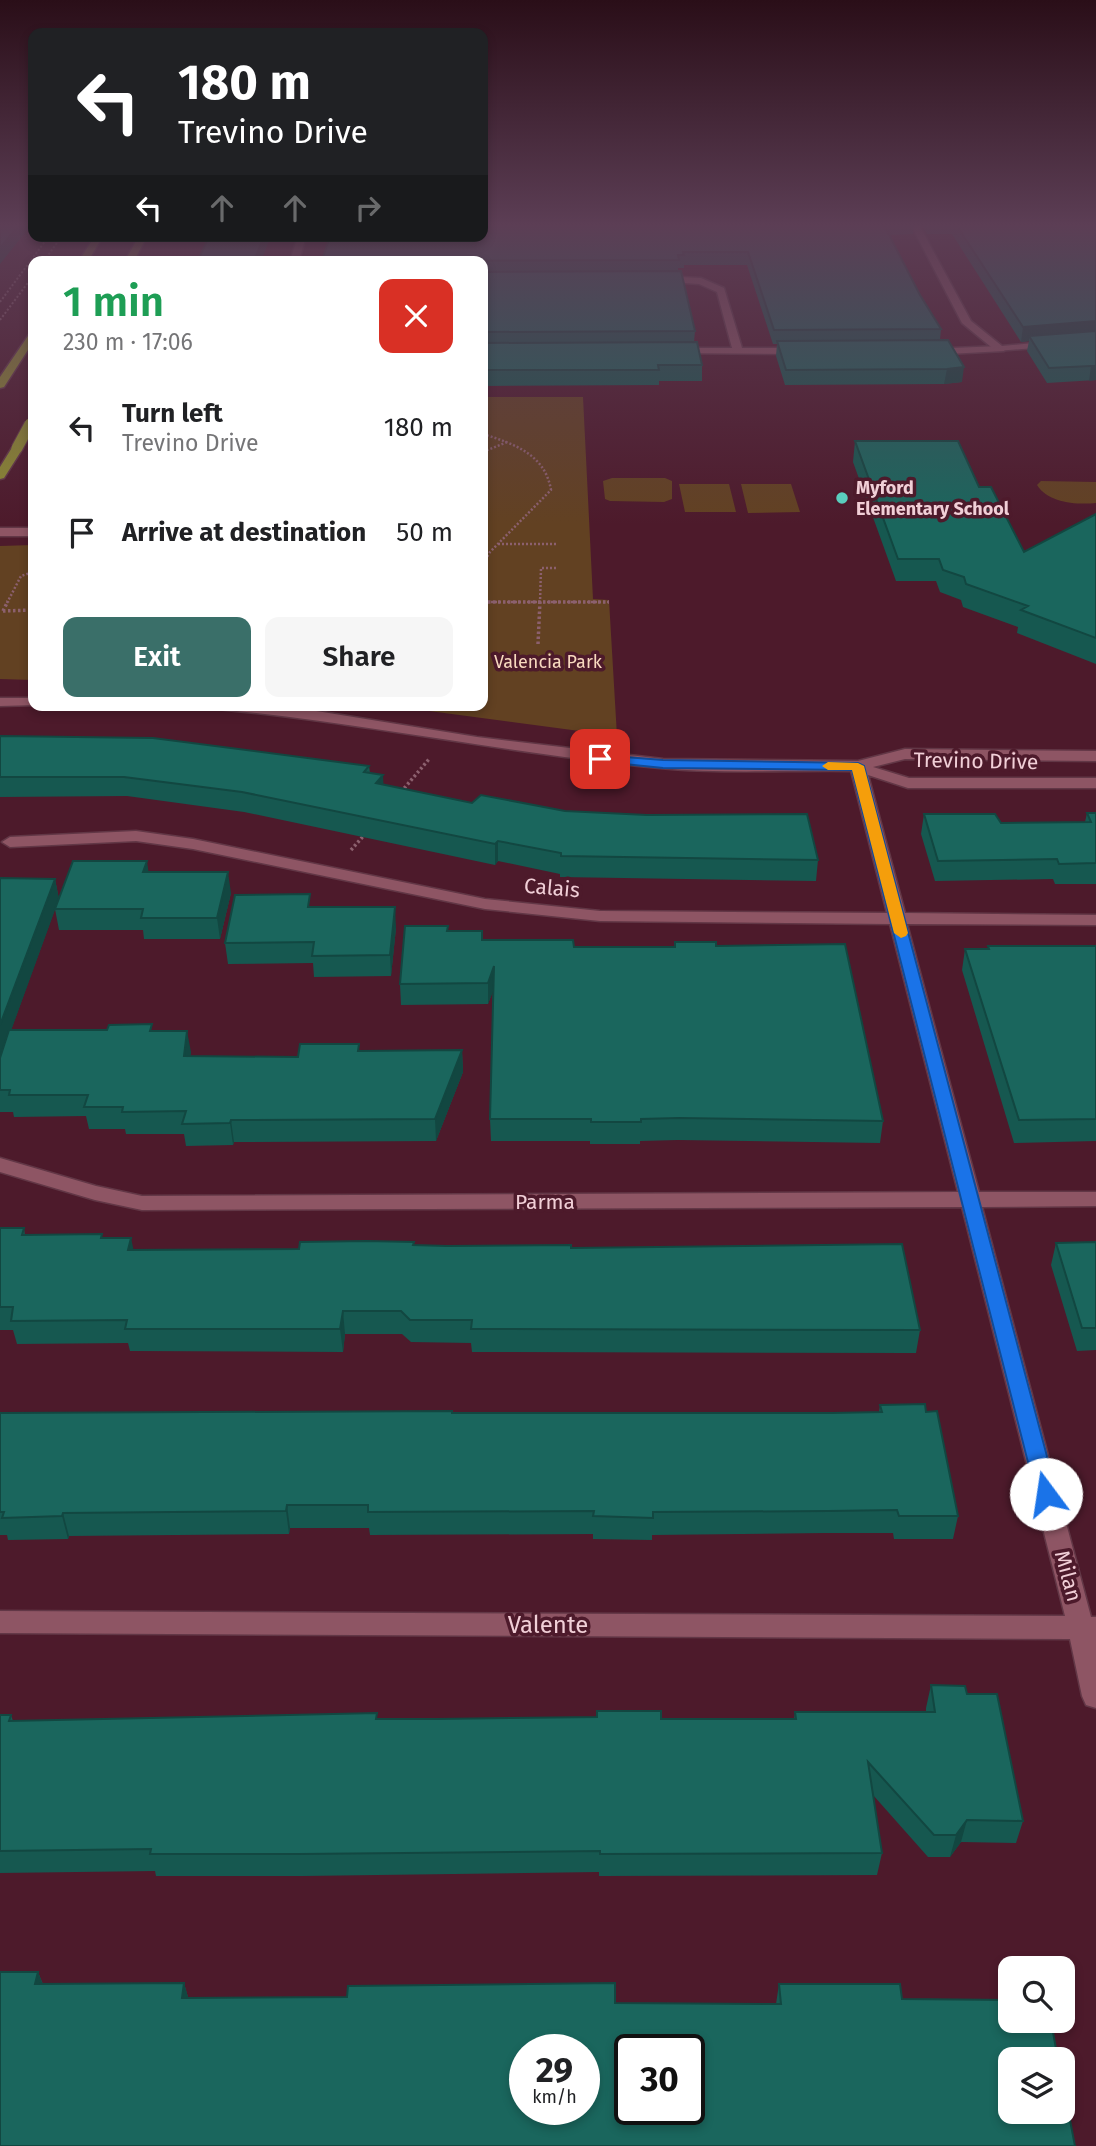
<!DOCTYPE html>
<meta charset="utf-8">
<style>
:root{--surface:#fff;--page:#f6f6f6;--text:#202124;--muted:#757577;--accent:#3a6f69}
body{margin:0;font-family:"Fira Sans",sans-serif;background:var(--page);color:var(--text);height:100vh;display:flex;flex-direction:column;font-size:26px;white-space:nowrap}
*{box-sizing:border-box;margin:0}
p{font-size:23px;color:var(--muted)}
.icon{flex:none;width:38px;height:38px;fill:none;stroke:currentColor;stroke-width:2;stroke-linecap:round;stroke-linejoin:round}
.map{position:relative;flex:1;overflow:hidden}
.sheet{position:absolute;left:28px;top:256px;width:460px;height:455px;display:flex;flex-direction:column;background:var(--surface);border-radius:14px;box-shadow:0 4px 10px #0003}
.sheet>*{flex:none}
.banner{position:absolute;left:28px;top:28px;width:460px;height:214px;border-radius:14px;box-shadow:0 4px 10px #0003;background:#202124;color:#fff;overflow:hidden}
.controls{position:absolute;left:998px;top:1956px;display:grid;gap:14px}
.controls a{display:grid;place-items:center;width:77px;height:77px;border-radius:14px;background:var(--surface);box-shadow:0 4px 10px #0003;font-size:35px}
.speed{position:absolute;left:509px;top:2034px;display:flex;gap:14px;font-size:35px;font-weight:700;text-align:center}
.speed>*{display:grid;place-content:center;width:91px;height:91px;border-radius:50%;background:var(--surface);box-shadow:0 4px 10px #0003;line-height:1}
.speed small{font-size:18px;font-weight:400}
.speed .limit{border:4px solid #111;border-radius:10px;background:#fff;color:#111}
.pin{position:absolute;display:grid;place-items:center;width:60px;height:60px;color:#fff;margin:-30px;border-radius:14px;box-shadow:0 4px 10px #0006}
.me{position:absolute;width:77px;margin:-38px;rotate:346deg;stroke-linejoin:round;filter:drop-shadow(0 0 5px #0008)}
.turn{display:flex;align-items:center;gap:24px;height:147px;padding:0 35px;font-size:32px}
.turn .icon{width:91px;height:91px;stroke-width:2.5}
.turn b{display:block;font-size:49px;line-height:60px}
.lanes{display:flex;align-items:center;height:66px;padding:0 35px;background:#0003;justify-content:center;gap:35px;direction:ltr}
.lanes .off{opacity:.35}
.round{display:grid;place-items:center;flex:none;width:74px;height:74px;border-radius:14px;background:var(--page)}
.headline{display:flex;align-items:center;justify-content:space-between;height:119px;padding:0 35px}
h1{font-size:42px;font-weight:600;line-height:52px;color:#1e9e55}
.action{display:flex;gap:14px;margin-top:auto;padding:14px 35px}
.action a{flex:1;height:80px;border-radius:14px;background:var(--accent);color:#fff;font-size:28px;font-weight:600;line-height:80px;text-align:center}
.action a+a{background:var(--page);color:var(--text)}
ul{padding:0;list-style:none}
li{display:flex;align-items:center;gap:21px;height:105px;padding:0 35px}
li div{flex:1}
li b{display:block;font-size:26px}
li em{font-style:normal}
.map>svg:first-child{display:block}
.green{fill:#624122}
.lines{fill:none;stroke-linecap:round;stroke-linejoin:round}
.service-casing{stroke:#623746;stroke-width:3}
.minor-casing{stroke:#623746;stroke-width:3}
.tertiary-casing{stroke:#623746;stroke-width:3}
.primary-casing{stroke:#623746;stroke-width:3}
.path-far2{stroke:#8c606e;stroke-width:2;stroke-dasharray:2 2;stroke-linecap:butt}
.path-far1{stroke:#8c606e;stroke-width:2.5;stroke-dasharray:2 2;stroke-linecap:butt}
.path{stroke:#8c606e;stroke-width:3.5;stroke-dasharray:2.5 2.5;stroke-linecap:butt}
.service{fill:#8e5564;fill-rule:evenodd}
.minor{fill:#8e5564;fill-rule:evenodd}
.tertiary{fill:#8e5564;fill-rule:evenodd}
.primary{fill:#8d8a32;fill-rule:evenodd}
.primary-bridge-casing{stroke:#623746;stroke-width:13;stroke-linecap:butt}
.primary-bridge{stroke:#8d8a32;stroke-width:11}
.wall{fill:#165850}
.shaded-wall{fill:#124741}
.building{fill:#1a665d;stroke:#124741;stroke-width:2;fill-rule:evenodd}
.route{fill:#1a73e8;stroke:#114b97;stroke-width:2}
.slow{fill:#f59e0b}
.poi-dot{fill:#5acebd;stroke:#4d1a2b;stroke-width:2.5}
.labels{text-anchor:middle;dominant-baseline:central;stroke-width:7;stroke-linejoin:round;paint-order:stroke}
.far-poi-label{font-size:18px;font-weight:bold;fill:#f1cfd7;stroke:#4d1a2b;text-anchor:start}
.far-park-label{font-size:18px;fill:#f8d9bf;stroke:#4d1a2b}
.street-label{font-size:21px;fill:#f1cfd7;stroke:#4d1a2b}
.near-street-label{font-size:24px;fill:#f1cfd7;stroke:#4d1a2b}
</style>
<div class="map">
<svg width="1096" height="2146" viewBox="0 0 1096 2146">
<rect width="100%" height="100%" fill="#4d1a2b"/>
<path class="green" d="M483 397H583L593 599 609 600 617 736 384 705H483Z
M612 478H665L672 481V499L664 502 610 501 605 499 603 481Z
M1041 481 1096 482V503C1077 505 1048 503 1037 485Z
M679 484H729L736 512H685Z
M741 484H791L800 512 748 513Z
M33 545V680L0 679V546Z"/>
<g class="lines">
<defs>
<path id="service" d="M0 528H33V536H0Z"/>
<path id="minor" d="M298 236H306L299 261H290Z
M659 276 701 278 724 288 742 348H800L805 351 800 354 669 353V349L673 348H732L717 292 699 284 656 281V277Z
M1000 346 1005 349 1004 351 929 355 924 352 929 349Z
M0 698H33V705H37L0 706Z
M210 705 304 709 477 737 663 759 858 761 905 749 1096 751V761L905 759 873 767 909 778H1096V788H908L868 775 905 913 1096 915V925L907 924 979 1192H1096V1206L982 1207 1091 1617H1096V1708L1086 1705 1082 1696 1070 1639 0 1633V1611L1065 1616 962 1207 142 1210 95 1200 0 1172V1158L96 1186 142 1196 958 1192 890 924 600 921 485 909 193 849 136 841 10 847 2 842 10 837 136 831 193 839 485 899 600 911 887 913 851 771C789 770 721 774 660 768 511 754 365 723 217 709Z"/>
<path id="tertiary" d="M910 223H918L971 321 1002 346 1096 337V343L996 351 962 323Z"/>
<path id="primary" d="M95 236H103L88 261H79Z
M139 236H147L134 261H125Z
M33 332V342L4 387 0 388V377L30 333Z
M13 446 23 448 4 478 0 479V467Z"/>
</defs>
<use href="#service" class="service-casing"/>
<use href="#minor" class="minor-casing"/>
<use href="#tertiary" class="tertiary-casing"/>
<use href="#primary" class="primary-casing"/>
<path class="path-far2" d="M44 261 62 236
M0 302 49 236
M0 320 33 276"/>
<path class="path-far1" d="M483 434C514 444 545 454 551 490L490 552 483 564
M483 452 507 442
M498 544H558
M483 602H609
M7 603 21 576 33 572
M540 603 541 568H557"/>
<path class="path" d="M483 602H609
M3 611 8 601
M3 611 33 610
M538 644 540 601
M401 792 430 758
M351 850 366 833"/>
<use href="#service" class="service"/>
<use href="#minor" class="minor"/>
<use href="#tertiary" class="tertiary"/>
<use href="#primary" class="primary"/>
<defs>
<path id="primary-bridge" d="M17 448 30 424"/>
</defs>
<use href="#primary-bridge" class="primary-bridge-casing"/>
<use href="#primary-bridge" class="primary-bridge"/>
</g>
<path class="wall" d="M483 223H914L913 234 888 235 920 295 941 329 940 340 962 382 944 384 785 385 776 356 777 344H773L747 265H684V268H678V271L695 331 694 342 702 365V381H659V385L483 386Z
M921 223H1096V380L1047 383 1027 351 1029 341 1021 342 952 234H927Z
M855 441 979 487 1024 552 1096 514V664L1017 633 1018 627 963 607 961 600 940 592 936 581H896L853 462Z
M0 736 369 766 370 773 383 775V785L472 803 818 860 816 881 560 877V874L498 861 495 865 244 812 127 796 0 797Z
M1087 813H1096V884H1055L1053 879 935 881 921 834 924 814 1001 823 1085 822Z
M148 872 231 893 220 939H144L143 930H59L55 909 11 1030 153 1031 191 1052 190 1056 298 1057 359 1051 462 1050 463 1072 436 1141 234 1142 233 1145 186 1146 184 1134H126L125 1129H89L86 1116 14 1117 13 1112H0V878L55 879 59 899Z
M311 907 396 928 391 976 314 977 313 963 228 964 225 943Z
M448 931H482V940L574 947H675V942L716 946 883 1121 880 1143 678 1140 640 1141V1144H590V1141H491L490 1119 493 990 488 1004 401 1005 400 984Z
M988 946H1096V1141L1014 1143 962 970 965 949H988Z
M0 1228H24L25 1235 103 1238 134 1250 299 1249 414 1245 571 1248 920 1330 916 1353 472 1352 471 1343 411 1342 402 1334H345L343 1352 130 1351 128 1343 17 1344 13 1330H0Z
M1096 1242V1350L1077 1351 1051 1265 1056 1243Z
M880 1405 926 1412 958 1516 953 1539H894L893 1533H825L652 1535V1540L593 1539V1534L370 1535 369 1528H290L289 1534 69 1536 68 1539 8 1540 7 1535H0V1413H832L879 1412Z
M931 1685 967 1694 1023 1821 1016 1843 961 1842 950 1857H928L873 1795 882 1853 877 1875 599 1876V1872L303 1876H156L155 1871 0 1873V1715H11L13 1721 377 1719H794L795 1712H926V1708Z
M38 1972 43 1984 184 1983 188 1997 615 2003 776 2004 779 1984H900L0 2146Z"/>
<path class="shaded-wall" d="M20 223H33L0 264V248Z
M264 236H271L261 261H254Z
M1096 321V335L1029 336V341L1021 342 1023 327Z
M1091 366H1096V380L1089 381Z
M964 367 962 382 944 384 947 369Z
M383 775 384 795 376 783Z
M498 841V861L495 865V844Z
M147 861 150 882 143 872Z
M228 872 231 893 220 939 217 918Z
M55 879 59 899 0 1061V1025Z
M395 907 396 928 391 976 390 955Z
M494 966 495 987 488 1004V983Z
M187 1031 191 1052 188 1077 184 1056Z
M462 1050 463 1072 436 1141 435 1119Z
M231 1120 234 1142 233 1145 230 1123Z
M131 1238 136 1261 128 1250Z
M343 1311 345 1334 343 1352 340 1329Z
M287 1505 290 1528 289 1534 286 1511Z
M63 1513 69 1536 68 1539 62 1516Z
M967 1820 961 1842 950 1857 956 1835Z
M38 1972 46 1993 35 1984Z
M184 1983 190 2004 182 1998Z"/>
<path class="building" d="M0 223H20L0 248Z
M483 223H883L920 295 941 329 774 330 748 252H683L684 255H678L679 260 322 261 330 236H483Z
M955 223H1096V321L1023 327Z
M209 236H264L254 261H198Z
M681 271 695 331 483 332V272Z
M1096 331V366H1091L1049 368 1029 336Z
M948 340 964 367 947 369 786 370 777 341Z
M697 342 702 365H658L659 370H483V343Z
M855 441H958L979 487H991L1024 552 1096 514V638L1021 610 1028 606 966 584 964 577 943 570 939 559H898Z
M0 736 153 738 369 766 364 772 383 775 376 783 472 803 481 795 565 811 647 815 807 814 818 860 561 856V853L498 841 495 844 242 792 124 777H0Z
M1087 813H1096V863L1059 864 1057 859 938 861 924 814H995L1001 823 1091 822Z
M73 861H147L143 872H228L217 918H141L143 909H55Z
M0 878 55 879 0 1025Z
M310 894 308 907H395L390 955 312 956 314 942 225 943 235 895Z
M405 926H448L447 931H482V940H573L574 947H675V942H716V946L845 944 883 1121 679 1118 641 1119V1122H591V1119H490L494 966 488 983 400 984Z
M988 946H1096V1119L1019 1120 965 949H989Z
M152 1024 150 1031H187L184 1056 298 1057 300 1044H359L358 1051 462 1050 435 1119 231 1120 230 1123 182 1124 186 1111 122 1112 123 1107H84L88 1095H9L10 1090H0V1058L9 1030H107L109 1025Z
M0 1228H24L22 1235 102 1234 101 1238H131L128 1250 299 1249 300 1242 366 1241 414 1242 413 1245 447 1246 571 1245V1248L902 1244 920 1330 471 1329 472 1320H410L401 1311H343L340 1329H125L127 1320 11 1321 13 1307H0Z
M1096 1242V1328H1082L1056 1243Z
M925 1404 926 1412 937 1411 958 1516H899L897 1510 829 1511 653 1512V1518L593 1516 594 1511 368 1512V1505H287L286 1511 63 1513 62 1516 2 1518 4 1512H0V1413L452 1411V1413H832L882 1412 880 1405Z
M931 1685 965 1686 967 1694H997L1023 1821 967 1820 956 1835H934L868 1762 882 1853 600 1854V1851L300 1854H150L151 1849 0 1851V1715H11L9 1721 377 1713 376 1719H436L597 1717V1711H661V1719H796L795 1712H935Z
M0 1972H38L35 1984 184 1983 182 1998 347 1997 348 1986 615 1983V2003L781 2004 779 1984H900L902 1999 1010 2000V2021H1051L1058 2060H1010V2112H1062V2079L1075 2146H0ZM525 2049H584V2109H525ZM630 2049H690V2109H630Z"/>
<linearGradient id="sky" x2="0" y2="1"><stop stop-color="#2a0e18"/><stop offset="0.43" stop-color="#5c3e55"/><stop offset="1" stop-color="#5c3e55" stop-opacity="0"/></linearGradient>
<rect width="1096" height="524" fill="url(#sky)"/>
<path class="route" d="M600 755 663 760 858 763 864 766 1057 1494 1054 1500 1046 1502 1039 1500 1036 1494 852 770 663 768 595 761V756Z"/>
<path class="slow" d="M858 763 864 766 908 933 906 936 901 938 894 933 852 770H828L822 766 828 762Z"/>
<circle class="poi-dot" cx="842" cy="498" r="7"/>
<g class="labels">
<g class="far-poi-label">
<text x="856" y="488">Myford<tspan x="856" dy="21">Elementary School</tspan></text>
</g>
<g class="far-park-label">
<text x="548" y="662">Valencia Park</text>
</g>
<g class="street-label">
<text transform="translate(976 761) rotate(1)">Trevino Drive</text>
<text transform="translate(552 888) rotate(5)">Calais</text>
<text x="545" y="1202">Parma</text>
<text transform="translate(1068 1576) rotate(75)">Milan</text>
</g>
<g class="near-street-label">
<text x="548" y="1625">Valente</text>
</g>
</g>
</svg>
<div class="controls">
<a><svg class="icon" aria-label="search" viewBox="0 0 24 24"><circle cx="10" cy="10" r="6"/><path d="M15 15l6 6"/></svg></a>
<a><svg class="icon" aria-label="layers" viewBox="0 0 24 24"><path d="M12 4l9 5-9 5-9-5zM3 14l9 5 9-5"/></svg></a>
</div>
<div class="speed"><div>29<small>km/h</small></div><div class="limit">30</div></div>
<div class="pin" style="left:600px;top:759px;background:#d93025"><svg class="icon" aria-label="arrive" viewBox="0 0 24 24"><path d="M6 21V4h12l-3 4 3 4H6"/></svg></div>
<svg class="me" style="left:1046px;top:1494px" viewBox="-20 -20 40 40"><circle r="19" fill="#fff"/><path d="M0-13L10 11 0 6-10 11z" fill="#1a73e8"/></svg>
<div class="banner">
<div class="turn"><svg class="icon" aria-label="left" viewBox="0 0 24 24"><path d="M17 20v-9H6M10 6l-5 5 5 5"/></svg><div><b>180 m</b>Trevino Drive</div></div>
<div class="lanes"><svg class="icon" aria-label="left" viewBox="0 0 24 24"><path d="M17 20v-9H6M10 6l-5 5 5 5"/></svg><svg class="icon off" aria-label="ahead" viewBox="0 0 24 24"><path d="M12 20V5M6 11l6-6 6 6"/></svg><svg class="icon off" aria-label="ahead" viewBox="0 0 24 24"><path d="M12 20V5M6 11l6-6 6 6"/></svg><svg class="icon off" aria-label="right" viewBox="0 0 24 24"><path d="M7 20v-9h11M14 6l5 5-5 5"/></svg></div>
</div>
<section class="sheet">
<div class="headline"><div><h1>1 min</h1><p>230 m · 17:06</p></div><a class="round" style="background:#d93025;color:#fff"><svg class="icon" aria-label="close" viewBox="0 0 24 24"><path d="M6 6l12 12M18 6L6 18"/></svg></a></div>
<ul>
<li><svg class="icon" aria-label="left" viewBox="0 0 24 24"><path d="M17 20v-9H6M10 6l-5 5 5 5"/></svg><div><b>Turn left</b><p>Trevino Drive</p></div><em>180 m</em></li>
<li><svg class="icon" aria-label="arrive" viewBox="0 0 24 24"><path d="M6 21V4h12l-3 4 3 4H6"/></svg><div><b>Arrive at destination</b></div><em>50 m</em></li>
</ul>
<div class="action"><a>Exit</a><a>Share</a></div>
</section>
</div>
